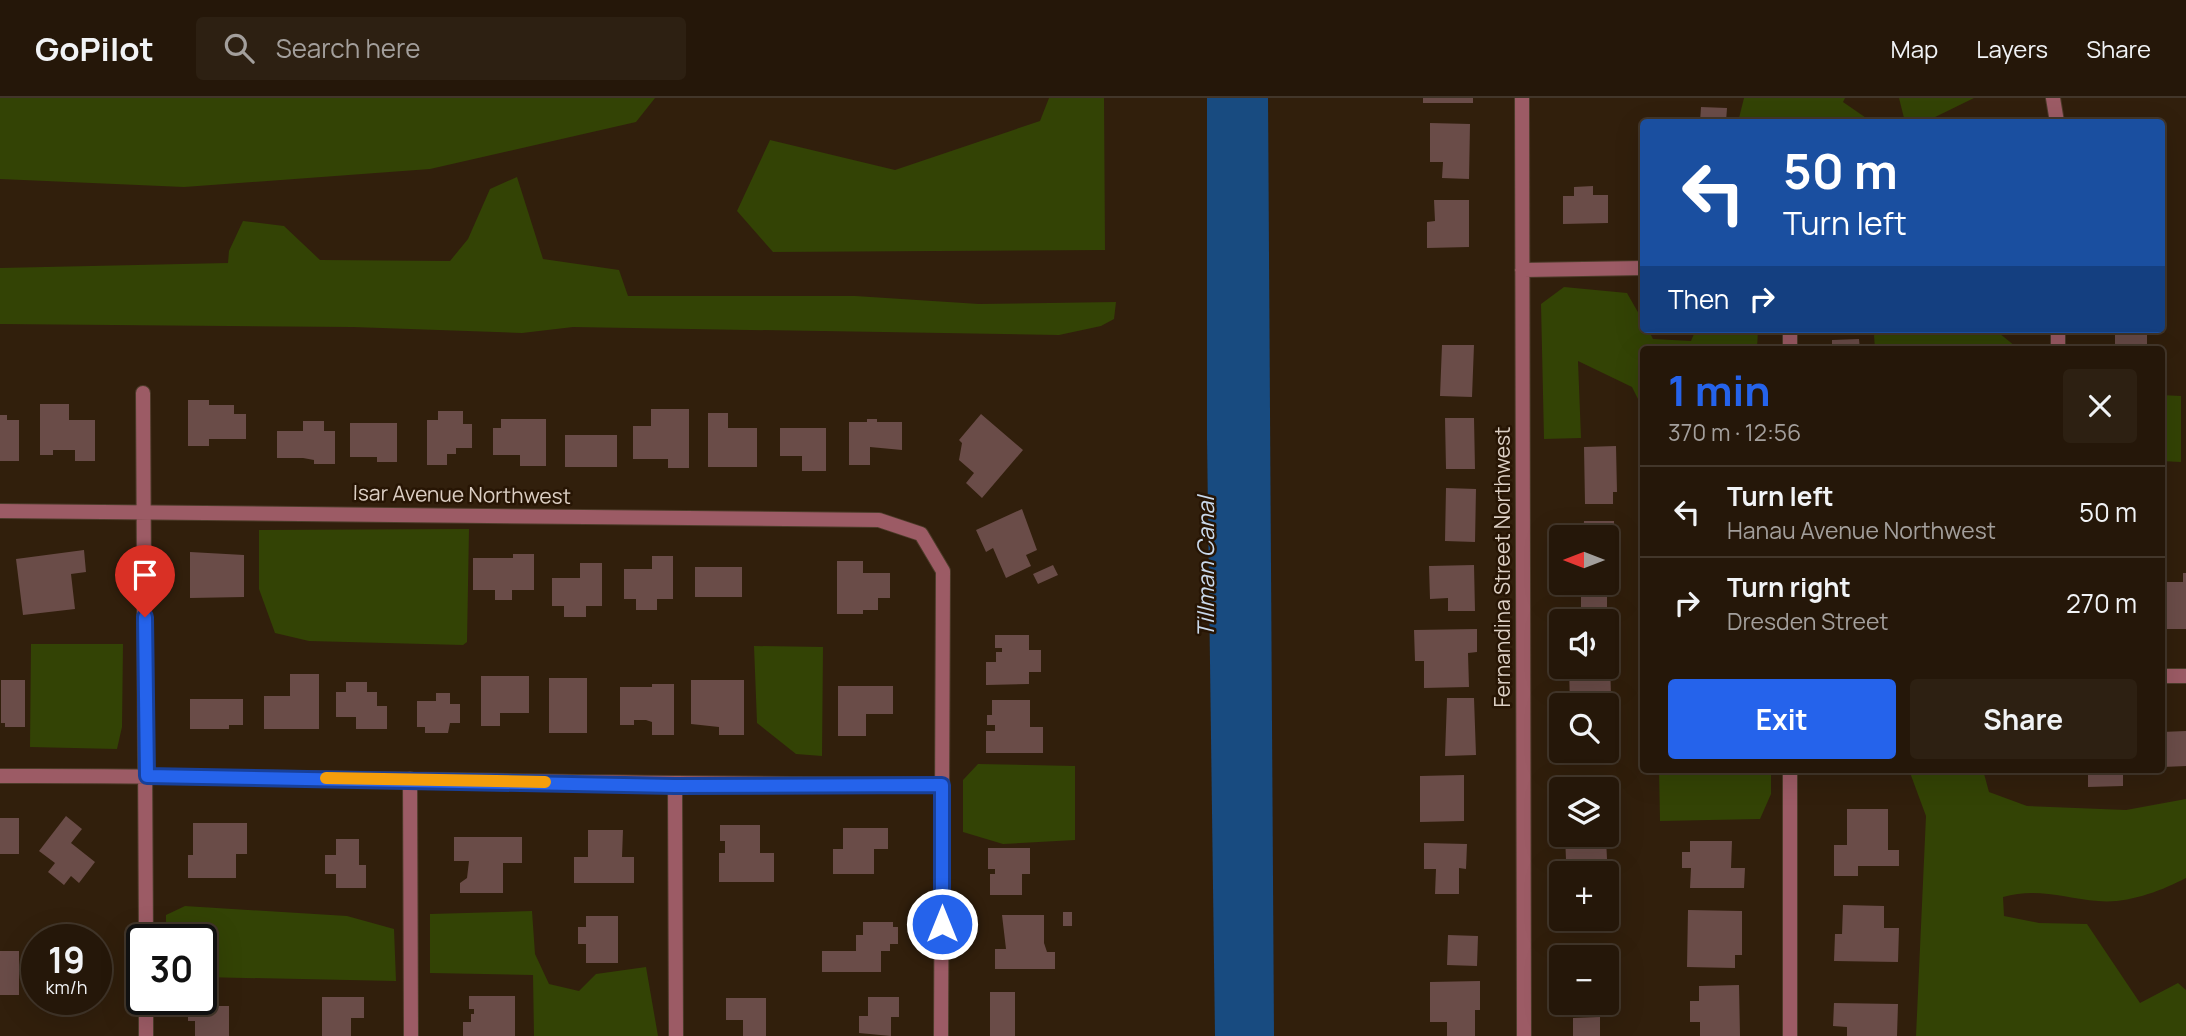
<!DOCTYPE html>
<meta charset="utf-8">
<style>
:root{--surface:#251709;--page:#2d2012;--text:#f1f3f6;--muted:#a39f9c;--line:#42362a;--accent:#2563eb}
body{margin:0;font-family:Manrope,sans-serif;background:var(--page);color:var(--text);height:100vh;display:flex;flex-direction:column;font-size:26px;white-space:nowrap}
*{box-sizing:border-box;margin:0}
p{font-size:23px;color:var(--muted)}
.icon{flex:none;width:38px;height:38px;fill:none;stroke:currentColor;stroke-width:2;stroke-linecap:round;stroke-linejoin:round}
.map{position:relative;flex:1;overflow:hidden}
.sheet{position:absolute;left:1640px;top:248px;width:525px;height:427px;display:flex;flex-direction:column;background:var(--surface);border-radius:7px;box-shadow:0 7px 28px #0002,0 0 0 2px var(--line)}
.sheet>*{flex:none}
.banner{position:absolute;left:1640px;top:21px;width:525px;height:214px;border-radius:7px;box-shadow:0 7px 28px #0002,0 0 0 2px var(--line);background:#1a4fa0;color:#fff;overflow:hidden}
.needle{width:46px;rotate:270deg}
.fabs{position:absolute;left:1549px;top:427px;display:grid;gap:14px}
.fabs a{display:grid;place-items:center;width:70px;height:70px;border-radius:7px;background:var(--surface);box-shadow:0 7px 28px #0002,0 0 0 2px var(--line);font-size:35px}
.speed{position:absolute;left:21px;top:826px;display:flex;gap:14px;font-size:35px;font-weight:700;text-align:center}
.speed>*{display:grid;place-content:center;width:91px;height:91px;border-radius:50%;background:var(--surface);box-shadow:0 7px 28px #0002,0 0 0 2px var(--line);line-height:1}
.speed small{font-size:18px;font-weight:400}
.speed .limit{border:4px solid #111;border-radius:10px;background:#fff;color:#111}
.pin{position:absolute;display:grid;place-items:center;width:60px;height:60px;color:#fff;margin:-72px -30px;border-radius:50% 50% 50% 0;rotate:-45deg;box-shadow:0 0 7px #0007}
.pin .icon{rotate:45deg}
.me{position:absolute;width:77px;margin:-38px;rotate:0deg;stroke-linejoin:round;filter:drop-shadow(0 0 5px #0008)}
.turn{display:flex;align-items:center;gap:24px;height:147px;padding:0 28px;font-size:32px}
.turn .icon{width:91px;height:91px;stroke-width:2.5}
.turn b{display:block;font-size:49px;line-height:60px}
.then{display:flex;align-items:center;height:66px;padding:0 28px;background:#0003;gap:14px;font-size:26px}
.round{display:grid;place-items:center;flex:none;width:74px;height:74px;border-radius:7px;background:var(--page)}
.summary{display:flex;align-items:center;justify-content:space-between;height:119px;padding:0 28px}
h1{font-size:42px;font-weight:700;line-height:52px;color:var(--accent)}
.action{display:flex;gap:14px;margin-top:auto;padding:14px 28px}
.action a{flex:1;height:80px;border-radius:7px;background:var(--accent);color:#fff;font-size:28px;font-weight:700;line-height:80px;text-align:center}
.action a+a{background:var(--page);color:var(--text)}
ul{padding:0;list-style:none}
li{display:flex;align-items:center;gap:21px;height:91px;padding:0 28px;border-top:2px solid var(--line)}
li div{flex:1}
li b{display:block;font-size:26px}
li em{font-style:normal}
header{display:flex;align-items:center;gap:42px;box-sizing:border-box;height:98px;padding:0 35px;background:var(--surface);border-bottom:2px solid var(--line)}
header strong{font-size:33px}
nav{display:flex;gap:38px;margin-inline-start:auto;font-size:24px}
.search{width:490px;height:63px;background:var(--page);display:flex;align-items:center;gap:18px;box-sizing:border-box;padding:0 24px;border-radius:7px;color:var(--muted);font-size:26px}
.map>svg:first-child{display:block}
.green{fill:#334305}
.water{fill:#184b80}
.building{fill:#6a4c48}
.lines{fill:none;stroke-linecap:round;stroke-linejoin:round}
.street-casing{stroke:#4c3b29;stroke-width:16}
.street{stroke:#9c5b65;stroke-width:14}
.route-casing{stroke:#184099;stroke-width:18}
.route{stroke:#2563eb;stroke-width:12}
.slow{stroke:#f59e0b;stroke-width:12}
.labels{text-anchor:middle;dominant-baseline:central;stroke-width:5;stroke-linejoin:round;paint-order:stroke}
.street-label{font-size:21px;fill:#dccfc4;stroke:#271504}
.water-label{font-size:23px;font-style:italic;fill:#cadaed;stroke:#271504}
</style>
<header>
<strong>GoPilot</strong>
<div class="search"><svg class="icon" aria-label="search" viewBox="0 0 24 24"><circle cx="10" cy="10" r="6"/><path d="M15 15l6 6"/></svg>Search here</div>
<nav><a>Map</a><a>Layers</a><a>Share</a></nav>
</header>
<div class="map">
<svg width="2186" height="938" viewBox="0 0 2186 938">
<rect width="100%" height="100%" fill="#311f0c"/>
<path class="green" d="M0 0H655L636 24 430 71 184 89 0 81Z
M1049 0H1104L1105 152 773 154 737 113 770 42 895 72 1040 23Z
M1744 0H1845L1843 4 1872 24H1738Z
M1899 0H1974L1925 24H1905Z
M517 79 543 161 619 172 628 198H855L979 206 1116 204 1114 221 1101 228 1059 237 573 229 522 235 353 229 0 226V170L228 165 229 153 243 123 284 128 320 162 450 163 468 141 490 91Z
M1564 189 1627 195 1643 223V231H1648L1653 241 1691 243 1696 231H1758L1757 252H1643V311L1632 289 1578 263 1581 340 1544 341 1541 206Z
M1904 231H1994L2020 252H1875L1874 237Z
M2161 297 2181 298V364L2161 363Z
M469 431 467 544 463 547 309 543 275 535 259 491V432Z
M31 546H123L122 629 117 651 30 649Z
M754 548 823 549 822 658 796 656 757 625Z
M978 666 1075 668V742L1003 746 963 734V682Z
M1659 672H1768L1771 674V696L1760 721 1660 723Z
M1909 672H1983L1989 694 2027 708 2126 712 2186 701V780C2161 793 2127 806 2098 803 2065 800 2036 789 2003 799L2004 818 2039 825 2087 826 2140 905 2178 885 2186 892V938H1916L1926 718Z
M185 808 347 818 394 831 396 883 201 879V842H166V817Z
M532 813 535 856 549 886 579 893 596 876 646 869 658 938H534L533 877 430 875V816Z"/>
<path class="water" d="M1207 0H1268L1274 938H1215L1207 340Z"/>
<path class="building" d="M1423 0H1473V5H1423Z
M1701 9 1727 10 1726 24H1700Z
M1430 25 1470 26 1469 81 1442 80 1443 64H1430Z
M1593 88V97H1608V125L1563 126V98H1574V89Z
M1434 102H1469V149L1427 150V124L1435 123Z
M2115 234H2147V252H2115Z
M1859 241 1860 252H1832V242Z
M1442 247H1474L1472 299 1440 298Z
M188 302H209V307H234V316H246V341H209V348H188Z
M40 306H69V322H95V363H75V352H53V357H40Z
M651 311H689V370H668V361H633V328H651Z
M438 313H463V326H472V350H456V356H447V367H427V322H438Z
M708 315H728V330H757V369H708Z
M981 316 1023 352 982 400 966 385 974 375 959 362 962 345 959 342Z
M0 317H7V322H19V363H0Z
M1445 320H1474L1475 371H1446Z
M501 321H546V368H520V357H493V330H501Z
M867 321H877V324H902V352L870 349V367H849V324H867Z
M303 323H324V333H335V366H314V362L303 360H277V333H303Z
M350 325H397V364H377V359H350Z
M780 330H826V373H802V358H780Z
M565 337H617V369H565Z
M1616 348 1617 394H1613V406H1585L1584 349Z
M1446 390 1476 391 1475 444 1445 443Z
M1022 411 1037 452 1026 457 1031 468 1006 480 993 450 986 454 976 432Z
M1584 423H1614L1613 477H1606V439H1583Z
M84 452 86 474 71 476 75 511 23 517 16 461Z
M190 454 244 457V499L190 500Z
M513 456H534V492H512V502H495V492H473V460H513Z
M652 458H673V501H657V512H636V501H624V471H652Z
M837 463H863V475H890V500H878V512H863V516H837Z
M580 465H602V508H586V519H564V508H552V480H580Z
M1053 467 1058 477 1038 486 1033 476Z
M1474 467 1475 513H1448V500L1430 501 1429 468Z
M695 469H742V499H695Z
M2183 475H2186V531H2164V484H2183Z
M1581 493H1607V523H1581Z
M1477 531V554L1468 555 1469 589 1424 590V563H1415L1414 532Z
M995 537H1029V552H1041V574H1029V586L986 587V564H996V554H1002V550H995Z
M1606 566H1610L1611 597H1606V607H1570L1569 569H1606Z
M290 576H319V631H264V598H290Z
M481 578H529V615H500V628H481Z
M549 580H587V635H549Z
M1 582H25V629H5V625H1Z
M691 582H744V637H719V629L691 626Z
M346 584H367V594H377V608H387V631H356V619H336V594H346Z
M652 586H674V637H652V624L646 622H634V627H620V589H652Z
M838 588H893V616H866V638H838Z
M436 595H450V606H460V625H450L448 635H425V629H417V603H436Z
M1447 600H1474L1476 657 1445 658Z
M190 601H243V627H229V631H190Z
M992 602H1030V629H1043V655H986V633H995V627H987V617H992Z
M2186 633V668L2163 669 2161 634Z
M2088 672H2123V688L2088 689Z
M1464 677V723L1420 724V678Z
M1618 705 1619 741H1606L1607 761 1566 762 1565 737H1606V706Z
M1847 711H1888V752H1899V768H1858V778H1834V747H1847Z
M66 718 82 731 71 745 95 764 79 785 71 778 64 787 48 774 55 765 39 753Z
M0 720H19V756H0Z
M193 725H247V756H236V780H188V757H193Z
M720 727H760V755H774V784H719V755H725V743H720Z
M843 730H888V751H874V776H833V751H843Z
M588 732H623L622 759H634V785H574V759H588Z
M454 739H522V765H503V795H460V785L467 780 469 763H454Z
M336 741H359V767H366V790H336V776H325V757H336Z
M1690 743H1732L1731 770H1745L1744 790H1690L1691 770H1682V754H1690Z
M1424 745 1467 746 1466 771 1459 770V796H1435L1436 771H1424Z
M988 750H1030V776H1022V797H990V776H995V771H988Z
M1843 807 1884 808V830H1899L1898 864 1834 863 1835 836H1842Z
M1688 812 1742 813V857H1735V870L1687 869Z
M1063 814H1072V828H1063Z
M1002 817H1044V845L1047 854H1055V871H995V851H1006Z
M586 818H618V865H586V846H578V829H586Z
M1575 821H1602L1603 831H1576Z
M863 824H893V829H898V846H890V853H881V874H822V853H856V837H863Z
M1448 837 1478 838 1477 868 1447 867Z
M1574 849H1600L1599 859H1574Z
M0 853H19V897H0Z
M1480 883V912H1475V938H1447V924H1430V884Z
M1739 887 1740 938H1700V924H1690V903H1699V888Z
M990 894H1015V938H990Z
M201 896H219V908H229V938H195V923H188V901H201Z
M469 898H515V938H463V924H471V916H474V911H469Z
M322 899H364V920H351V938H322Z
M868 899H899V919H891V938L859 935V918H868Z
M726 900H766V938H743V922H726Z
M1834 905 1898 906 1897 938H1847V929L1833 928Z
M1600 919V938H1573V920Z"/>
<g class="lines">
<defs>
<path id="street" d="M1522 0 1524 938
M2053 0 2057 24
M1522 172 1643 170
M2058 231V252
M1790 252V231
M143 295 146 842
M0 413 879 422 921 436 943 473 941 938
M2161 578H2186
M1790 672V938
M0 678C314 677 628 688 942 686
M410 681 411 938
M675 688 676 938
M146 938V901"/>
</defs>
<use href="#street" class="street-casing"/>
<use href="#street" class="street"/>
</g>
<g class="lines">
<defs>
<path id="route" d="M145 519 147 678 675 688 942 687V826"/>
</defs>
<use href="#route" class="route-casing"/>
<use href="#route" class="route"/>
<path class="slow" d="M326 680 545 684"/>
</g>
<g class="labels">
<g class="street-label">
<text transform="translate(462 396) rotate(1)">Isar Avenue Northwest</text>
<text transform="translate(1502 469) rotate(-90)">Fernandina Street Northwest</text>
</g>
<g class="water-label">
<text transform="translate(1205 469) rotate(-90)">Tillman Canal</text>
</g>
</g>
</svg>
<div class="fabs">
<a><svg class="needle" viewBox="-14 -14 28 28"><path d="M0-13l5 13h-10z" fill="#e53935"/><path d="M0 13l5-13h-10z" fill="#a39f9c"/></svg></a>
<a><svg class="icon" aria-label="sound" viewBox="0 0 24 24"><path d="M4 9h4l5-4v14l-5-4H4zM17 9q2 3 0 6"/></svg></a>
<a><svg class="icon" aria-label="search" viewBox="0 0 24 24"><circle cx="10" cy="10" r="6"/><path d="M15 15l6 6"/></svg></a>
<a><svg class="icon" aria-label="layers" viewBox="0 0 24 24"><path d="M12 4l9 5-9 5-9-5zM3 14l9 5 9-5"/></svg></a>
<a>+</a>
<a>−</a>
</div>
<div class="speed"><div>19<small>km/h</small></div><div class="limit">30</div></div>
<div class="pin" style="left:145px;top:519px;background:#d93025"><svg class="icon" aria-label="arrive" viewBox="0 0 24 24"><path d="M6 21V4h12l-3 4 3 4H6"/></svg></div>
<svg class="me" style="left:942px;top:826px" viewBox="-20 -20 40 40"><circle r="17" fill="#2563eb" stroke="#fff" stroke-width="3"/><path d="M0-11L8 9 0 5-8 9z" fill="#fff"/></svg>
<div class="banner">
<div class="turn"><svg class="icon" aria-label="left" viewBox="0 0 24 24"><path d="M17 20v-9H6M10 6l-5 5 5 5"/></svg><div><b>50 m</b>Turn left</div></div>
<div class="then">Then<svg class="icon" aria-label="right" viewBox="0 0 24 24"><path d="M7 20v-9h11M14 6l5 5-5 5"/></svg></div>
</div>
<section class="sheet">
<div class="summary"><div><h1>1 min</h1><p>370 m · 12:56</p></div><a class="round"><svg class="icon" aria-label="close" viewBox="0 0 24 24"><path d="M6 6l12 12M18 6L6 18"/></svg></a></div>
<ul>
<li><svg class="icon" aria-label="left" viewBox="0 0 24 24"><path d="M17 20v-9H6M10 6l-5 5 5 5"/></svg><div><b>Turn left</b><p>Hanau Avenue Northwest</p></div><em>50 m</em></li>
<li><svg class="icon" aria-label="right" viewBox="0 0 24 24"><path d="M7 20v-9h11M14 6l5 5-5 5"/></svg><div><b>Turn right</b><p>Dresden Street</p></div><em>270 m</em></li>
</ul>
<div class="action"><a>Exit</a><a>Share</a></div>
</section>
</div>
